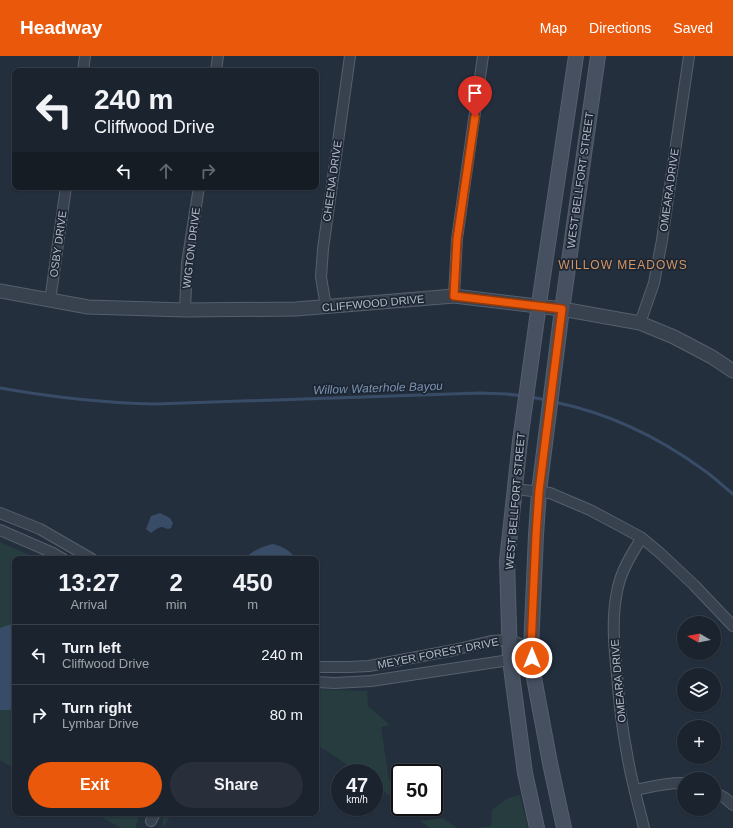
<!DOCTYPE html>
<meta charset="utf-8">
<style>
:root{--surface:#1b232e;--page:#282f3a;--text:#f1f3f6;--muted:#a0a4aa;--line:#39404a;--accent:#ea580c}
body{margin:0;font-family:Helvetica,sans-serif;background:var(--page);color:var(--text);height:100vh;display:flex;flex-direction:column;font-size:15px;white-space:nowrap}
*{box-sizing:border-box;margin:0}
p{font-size:13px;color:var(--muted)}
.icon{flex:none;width:22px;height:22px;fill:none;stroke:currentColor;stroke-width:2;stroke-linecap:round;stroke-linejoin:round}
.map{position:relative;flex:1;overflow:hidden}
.sheet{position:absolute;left:12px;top:500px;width:307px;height:260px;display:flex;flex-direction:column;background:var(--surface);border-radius:8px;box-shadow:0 1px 3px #0004,0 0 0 1px var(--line)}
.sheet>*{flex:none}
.top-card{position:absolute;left:12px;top:12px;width:307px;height:122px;border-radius:8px;box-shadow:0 1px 3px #0004,0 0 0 1px var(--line);background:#1b232e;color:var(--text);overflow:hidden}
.needle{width:26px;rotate:279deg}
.buttons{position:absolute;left:677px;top:560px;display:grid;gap:8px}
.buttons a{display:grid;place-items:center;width:44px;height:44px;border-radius:50%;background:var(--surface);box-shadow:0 1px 3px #0004,0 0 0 1px var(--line);font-size:20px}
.speed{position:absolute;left:331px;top:708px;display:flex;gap:8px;font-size:20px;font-weight:700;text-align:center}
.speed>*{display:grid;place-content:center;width:52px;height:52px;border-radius:50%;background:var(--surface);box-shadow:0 1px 3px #0004,0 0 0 1px var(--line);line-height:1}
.speed small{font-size:10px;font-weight:400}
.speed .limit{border:2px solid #111;border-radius:6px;background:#fff;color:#111}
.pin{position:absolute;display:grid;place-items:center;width:34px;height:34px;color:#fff;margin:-41px -17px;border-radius:50% 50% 50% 0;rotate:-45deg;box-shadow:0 0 4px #0007}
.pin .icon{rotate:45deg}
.me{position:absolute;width:44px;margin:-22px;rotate:0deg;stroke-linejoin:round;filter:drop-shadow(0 0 3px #0008)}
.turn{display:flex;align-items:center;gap:14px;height:84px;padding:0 16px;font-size:18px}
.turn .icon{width:52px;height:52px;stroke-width:2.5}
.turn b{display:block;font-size:28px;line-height:34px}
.lanes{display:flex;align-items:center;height:38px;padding:0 16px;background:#0003;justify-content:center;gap:20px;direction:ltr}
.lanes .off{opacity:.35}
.eta{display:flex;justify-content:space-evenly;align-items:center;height:68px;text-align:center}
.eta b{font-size:24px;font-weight:800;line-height:28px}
.button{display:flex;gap:8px;margin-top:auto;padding:8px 16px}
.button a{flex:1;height:46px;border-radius:24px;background:var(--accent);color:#fff;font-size:16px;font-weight:800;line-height:46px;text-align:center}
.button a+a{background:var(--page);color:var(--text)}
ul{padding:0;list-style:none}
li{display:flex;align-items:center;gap:12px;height:60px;padding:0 16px;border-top:1px solid var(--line)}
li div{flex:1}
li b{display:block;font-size:15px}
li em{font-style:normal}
header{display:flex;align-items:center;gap:24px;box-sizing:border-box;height:56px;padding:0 20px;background:var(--accent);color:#fff}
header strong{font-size:19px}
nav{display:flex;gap:22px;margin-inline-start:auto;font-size:14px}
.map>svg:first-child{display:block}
.green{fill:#263c3f}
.water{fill:#394c67}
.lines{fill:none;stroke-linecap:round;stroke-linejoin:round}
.stream{stroke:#394c67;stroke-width:3}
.minor-casing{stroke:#565f6c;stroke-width:12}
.tertiary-casing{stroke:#565f6c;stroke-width:15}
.secondary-casing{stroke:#565f6c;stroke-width:16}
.minor{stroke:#38414e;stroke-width:10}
.tertiary{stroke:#38414e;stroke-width:13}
.secondary{stroke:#465061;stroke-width:14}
.route-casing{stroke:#983908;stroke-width:10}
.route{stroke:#ea580c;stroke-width:7}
.labels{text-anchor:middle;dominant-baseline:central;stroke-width:3.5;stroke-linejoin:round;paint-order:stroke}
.street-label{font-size:11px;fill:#b4bcc9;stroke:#1d2633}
.neighbourhood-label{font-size:12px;letter-spacing:1px;fill:#d59563;stroke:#1d2633}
.water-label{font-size:12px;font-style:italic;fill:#7c92b1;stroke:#1d2633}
</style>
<header>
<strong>Headway</strong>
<nav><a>Map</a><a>Directions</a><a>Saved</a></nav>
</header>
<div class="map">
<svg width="733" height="772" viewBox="0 0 733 772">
<rect width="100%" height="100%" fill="#242f3e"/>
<path class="green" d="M0 486 39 503H15V713L0 704Z
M316 633 367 635 368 650 390 669 381 671 389 724 399 725 400 728V748L374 728V717H359L330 697 316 689Z
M520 739 528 772H475L491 770 492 754 508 742Z
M94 757H140L136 769 137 772H121Z
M164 757H172L163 772V763Z
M442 762 457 772H430L420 765Z"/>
<path class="water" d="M160 457 170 462 173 467 171 472C167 474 166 472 162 471 158 471 154 475 151 477L146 473 151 460Z
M273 488C282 490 291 495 296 503H245C251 495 263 490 273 488Z
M15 567V652L9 654H0V572Z"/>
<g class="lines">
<path class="stream" d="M0 332C51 341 103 347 155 348L480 337 507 338 523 340
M530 341 547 344
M554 346C609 357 660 382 705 415 715 422 724 431 733 438"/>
<defs>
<path id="minor" d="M83 15 85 0
M216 15 218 0
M454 240 457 183 483 0
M50 245 66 131
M326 251 321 221 323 193 350 0
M185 254 187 207 199 131
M640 267 654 227 662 184 689 0
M515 433 550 437 590 454 622 471 642 482 660 497 694 529 733 570
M0 457 40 473 92 503
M0 474 53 497 63 503
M642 482C631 498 622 513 618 531 611 560 614 590 617 619 619 646 622 672 627 698 631 723 638 747 644 772
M316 611H349L369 610 454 594 491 585 509 584 531 592
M316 626 335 627 371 625 510 604 531 592
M635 734C651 731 667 726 684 727
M714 736 725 742 733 749
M151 765 155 757"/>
<path id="tertiary" d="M0 235 88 251 185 254 296 253 454 240 562 253 640 267 674 281 712 301 733 315"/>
<path id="secondary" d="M537 772 525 717 510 604 507 505 520 385 540 241 576 0
M564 772 550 707 532 611 531 592 536 479 539 435 561 261 598 0"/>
</defs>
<use href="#minor" class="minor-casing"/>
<use href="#tertiary" class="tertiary-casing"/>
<use href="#secondary" class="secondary-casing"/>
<use href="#minor" class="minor"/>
<use href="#tertiary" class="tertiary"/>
<use href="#secondary" class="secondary"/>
</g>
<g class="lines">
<defs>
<path id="route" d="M475 61 457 183 454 240 562 253 539 435 536 479 531 592 532 602"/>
</defs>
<use href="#route" class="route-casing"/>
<use href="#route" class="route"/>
</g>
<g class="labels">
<g class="street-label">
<text transform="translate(580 124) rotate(-82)">WEST BELLFORT STREET</text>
<text transform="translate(332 125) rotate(-82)">CHEENA DRIVE</text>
<text transform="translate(669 134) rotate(-82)">OMEARA DRIVE</text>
<text transform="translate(58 188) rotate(-82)">OSBY DRIVE</text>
<text transform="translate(191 192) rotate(-83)">WIGTON DRIVE</text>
<text transform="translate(373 247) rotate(-5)">CLIFFWOOD DRIVE</text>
<text transform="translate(515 445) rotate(-85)">WEST BELLFORT STREET</text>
<text transform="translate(438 597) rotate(-11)">MEYER FOREST DRIVE</text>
<text transform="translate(618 625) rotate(-95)">OMEARA DRIVE</text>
</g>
<g class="neighbourhood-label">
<text x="623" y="209">WILLOW MEADOWS</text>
</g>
<g class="water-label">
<text transform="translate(378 332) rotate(-2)">Willow Waterhole Bayou</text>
</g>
</g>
</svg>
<div class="buttons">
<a><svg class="needle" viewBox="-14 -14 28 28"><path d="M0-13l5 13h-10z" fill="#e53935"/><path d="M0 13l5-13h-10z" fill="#a0a4aa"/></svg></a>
<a><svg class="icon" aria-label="layers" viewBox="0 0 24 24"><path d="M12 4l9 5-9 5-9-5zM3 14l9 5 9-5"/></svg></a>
<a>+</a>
<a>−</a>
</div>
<div class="speed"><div>47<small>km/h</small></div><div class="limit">50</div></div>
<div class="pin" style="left:475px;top:61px;background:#d93025"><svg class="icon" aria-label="arrive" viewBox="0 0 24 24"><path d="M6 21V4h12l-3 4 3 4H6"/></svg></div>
<svg class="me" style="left:532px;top:602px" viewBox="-20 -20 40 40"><circle r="17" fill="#ea580c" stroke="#fff" stroke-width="3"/><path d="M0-11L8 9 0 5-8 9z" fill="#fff"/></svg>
<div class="top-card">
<div class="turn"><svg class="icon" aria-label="left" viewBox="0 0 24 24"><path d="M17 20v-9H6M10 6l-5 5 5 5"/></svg><div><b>240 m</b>Cliffwood Drive</div></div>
<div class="lanes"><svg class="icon" aria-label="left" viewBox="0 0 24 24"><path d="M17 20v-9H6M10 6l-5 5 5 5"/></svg><svg class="icon off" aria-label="ahead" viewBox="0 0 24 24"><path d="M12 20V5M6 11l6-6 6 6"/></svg><svg class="icon off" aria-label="right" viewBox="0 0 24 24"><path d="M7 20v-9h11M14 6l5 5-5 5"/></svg></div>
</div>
<section class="sheet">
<div class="eta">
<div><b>13:27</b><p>Arrival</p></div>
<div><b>2</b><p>min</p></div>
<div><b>450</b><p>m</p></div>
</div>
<ul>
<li><svg class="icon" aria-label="left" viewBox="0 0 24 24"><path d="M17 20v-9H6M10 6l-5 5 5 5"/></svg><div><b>Turn left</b><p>Cliffwood Drive</p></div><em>240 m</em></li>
<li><svg class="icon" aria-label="right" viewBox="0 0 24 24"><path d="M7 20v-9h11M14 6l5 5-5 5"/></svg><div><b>Turn right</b><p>Lymbar Drive</p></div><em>80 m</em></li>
</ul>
<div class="button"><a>Exit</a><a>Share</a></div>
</section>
</div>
